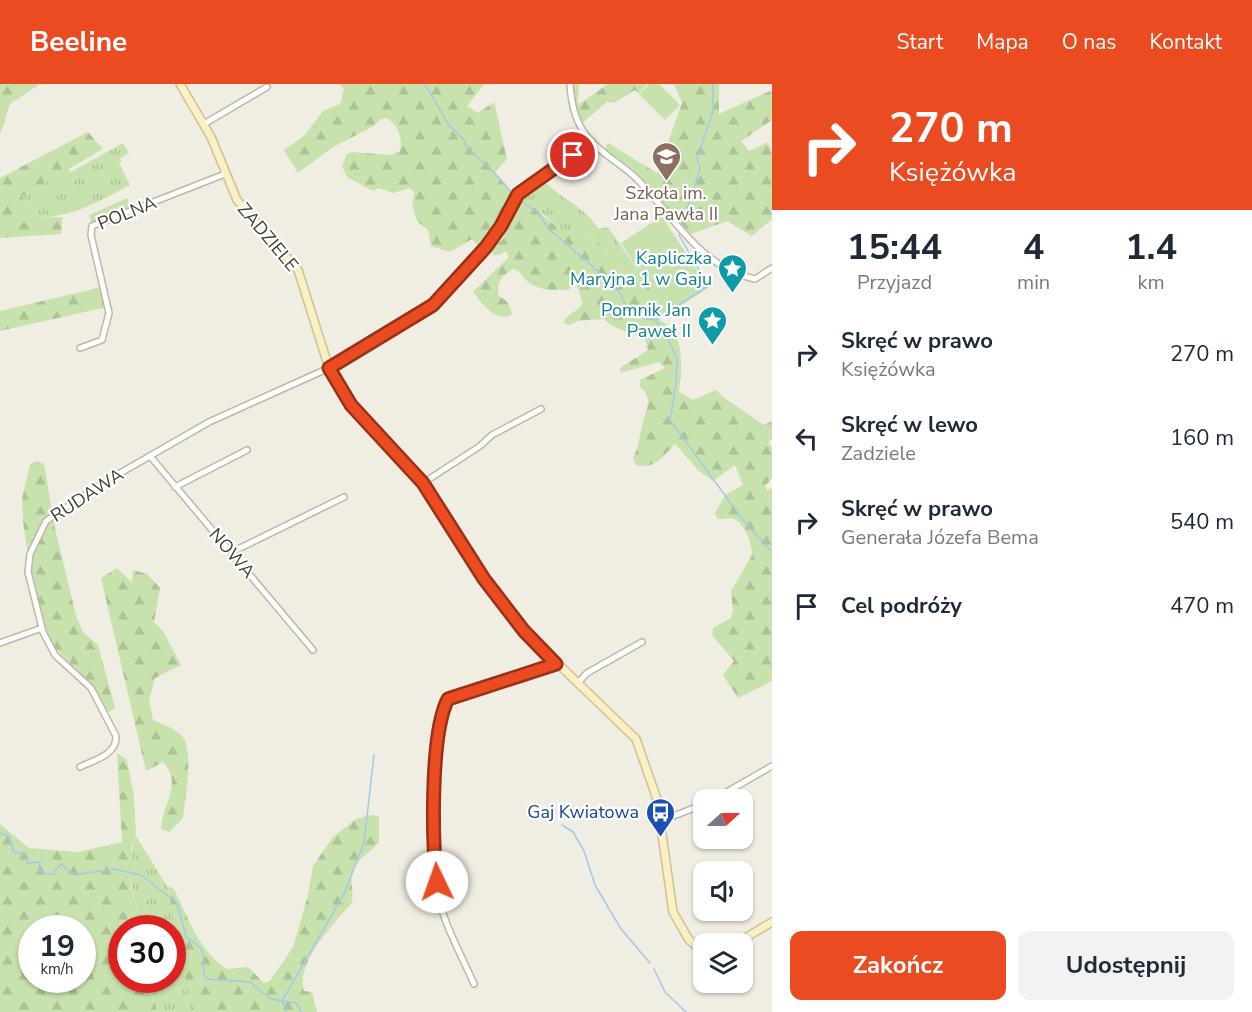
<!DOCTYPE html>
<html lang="pl">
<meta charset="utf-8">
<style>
:root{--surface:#fff;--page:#f2f2f3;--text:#1f2937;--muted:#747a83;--accent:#ea4b20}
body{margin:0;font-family:"Nunito Sans",sans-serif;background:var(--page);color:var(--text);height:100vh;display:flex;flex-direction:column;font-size:22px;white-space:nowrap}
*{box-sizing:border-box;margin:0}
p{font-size:20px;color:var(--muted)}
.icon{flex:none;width:33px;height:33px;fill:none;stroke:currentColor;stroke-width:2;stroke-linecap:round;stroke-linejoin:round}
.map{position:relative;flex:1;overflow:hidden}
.details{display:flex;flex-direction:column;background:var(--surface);width:480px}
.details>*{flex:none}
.guide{background:#ea4b20;color:#fff;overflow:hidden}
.needle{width:39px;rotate:69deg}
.controls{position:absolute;left:693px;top:705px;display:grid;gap:12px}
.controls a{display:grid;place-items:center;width:60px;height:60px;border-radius:12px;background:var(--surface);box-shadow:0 2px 4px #0004;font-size:30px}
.speed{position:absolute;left:18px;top:831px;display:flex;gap:12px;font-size:30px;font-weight:700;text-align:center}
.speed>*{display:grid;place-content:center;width:78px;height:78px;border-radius:50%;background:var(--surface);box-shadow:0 2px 4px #0004;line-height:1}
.speed small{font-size:15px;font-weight:400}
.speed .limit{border:9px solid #d22;background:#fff;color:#111}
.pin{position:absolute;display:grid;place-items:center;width:51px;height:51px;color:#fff;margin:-26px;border:3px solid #fff;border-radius:50%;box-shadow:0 2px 6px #0007}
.me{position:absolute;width:66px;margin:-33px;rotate:357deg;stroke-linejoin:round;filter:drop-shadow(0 0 4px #0008)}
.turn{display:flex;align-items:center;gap:21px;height:126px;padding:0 18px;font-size:27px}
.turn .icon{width:78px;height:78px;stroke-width:2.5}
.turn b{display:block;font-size:42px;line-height:51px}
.eta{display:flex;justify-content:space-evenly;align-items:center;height:102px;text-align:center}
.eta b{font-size:36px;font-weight:700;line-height:42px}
.action{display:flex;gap:12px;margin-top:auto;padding:12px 18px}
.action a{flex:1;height:69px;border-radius:12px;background:var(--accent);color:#fff;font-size:24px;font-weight:700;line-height:69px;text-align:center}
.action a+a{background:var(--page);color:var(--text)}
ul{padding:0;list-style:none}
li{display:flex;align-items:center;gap:18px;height:84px;padding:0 18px}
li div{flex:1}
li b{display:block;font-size:22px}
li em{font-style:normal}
header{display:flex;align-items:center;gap:36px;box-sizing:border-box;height:84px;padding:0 30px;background:var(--accent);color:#fff}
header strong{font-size:28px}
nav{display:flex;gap:33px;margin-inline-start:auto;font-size:21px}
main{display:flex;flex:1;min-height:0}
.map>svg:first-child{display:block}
.grass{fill:url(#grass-tufts)}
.forest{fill:url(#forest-firs);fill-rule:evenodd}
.park{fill:#c8e2ae}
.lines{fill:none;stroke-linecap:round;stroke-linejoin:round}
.stream{stroke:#a3c9ea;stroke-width:1.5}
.street-casing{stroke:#beb8aa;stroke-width:8}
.secondary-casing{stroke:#cdc196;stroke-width:10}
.street{stroke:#fff;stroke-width:5}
.secondary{stroke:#faf0c3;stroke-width:7}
.route-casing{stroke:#983115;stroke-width:15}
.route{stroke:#ea4b20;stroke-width:10}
.labels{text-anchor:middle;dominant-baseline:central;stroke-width:4.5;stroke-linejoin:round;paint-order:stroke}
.education-label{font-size:18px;fill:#785e54;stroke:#fff}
.street-label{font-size:18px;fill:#423d34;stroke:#fff}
.culture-label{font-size:18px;fill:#0d838f;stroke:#fff;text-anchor:end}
.transit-label{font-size:18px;fill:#164399;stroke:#fff;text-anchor:end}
</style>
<header>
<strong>Beeline</strong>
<nav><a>Start</a><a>Mapa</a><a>O nas</a><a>Kontakt</a></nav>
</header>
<main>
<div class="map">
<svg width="772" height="928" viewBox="0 0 772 928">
<defs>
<pattern id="grass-tufts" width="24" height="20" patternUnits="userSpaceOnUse" patternTransform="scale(1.5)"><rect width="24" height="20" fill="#c8e2ae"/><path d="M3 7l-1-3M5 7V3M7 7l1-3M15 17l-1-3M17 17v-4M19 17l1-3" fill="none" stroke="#adc396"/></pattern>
<pattern id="forest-firs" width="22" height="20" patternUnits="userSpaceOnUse" patternTransform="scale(1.5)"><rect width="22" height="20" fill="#c8e2ae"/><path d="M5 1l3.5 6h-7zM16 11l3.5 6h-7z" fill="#adc396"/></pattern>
</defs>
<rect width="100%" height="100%" fill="#f0ede3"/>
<path class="grass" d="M123 59 129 69 120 74 122 77 119 79 130 101C100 117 74 132 39 134L22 112 68 85 71 88Z
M544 97C562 116 585 122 598 145L608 143 648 201 644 202 622 185 590 149C560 153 558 141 537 125 531 119 523 118 519 113Z
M127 114 131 126 92 140 89 131Z
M136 752 167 802 193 928H157L151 896H172V844H141C134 815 124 781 136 752Z"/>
<path class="forest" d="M0 0H40L10 20 0 51Z
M340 0H484L467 22 478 29 494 18 507 75 495 88 513 109 497 142 479 163 472 155 450 168 431 162 428 146 417 137 412 120 415 109 410 104 393 109 379 104 373 107 347 93 342 82 347 70 352 68 390 71 400 67C403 55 399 42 387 34L381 35 372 43 333 63 298 89 284 66 304 52 323 27 340 20 344 5Z
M572 0H579L578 21 608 0H647L639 9 635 6 614 19 607 18 582 39 574 22Z
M674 0H719V30L772 6V36L741 57 749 67 768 58 772 68V135L752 152 727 137 691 150 633 89 604 66 608 59 657 89 682 19Z
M88 48 103 65 22 112 39 134 63 133 61 150 0 154V94Z
M525 115C548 133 557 153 590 149L622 185 643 201H648L663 226 705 199 711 196 714 200 659 236C686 248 682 283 679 308L693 316 716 306 723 313 764 341 772 337V355L768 358 772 364V394L765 402 767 406 772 404V597L738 614 723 591 734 577 712 551 713 544 731 534 733 527 731 507 752 471C752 460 745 439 734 435 730 434 723 435 718 435L715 429 725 411 743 401 735 381 713 397 699 387 675 360C664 371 655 386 636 381L633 374C639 362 639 354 642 342 645 326 655 316 640 303V296L665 284 659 278 621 289 620 284 648 266 645 256C632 248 614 246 604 235L577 237 570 241 564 239C565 230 578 228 583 219L577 202 574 201 568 206C554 206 539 207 528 198 522 193 522 187 513 185 503 190 495 200 499 212L508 218 512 230C497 240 481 219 473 208L509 173 506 167 500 171H493L492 164 503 155 515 121Z
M102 203 107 223 0 247V227Z
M37 377 44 380 55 444 76 532 83 548 98 561 115 624 109 628 85 594 53 562 43 538 31 492 23 437 22 415 30 380Z
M117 484 132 499 133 486 147 490 160 504 154 538 163 547 181 581 155 594 149 616 153 636C163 641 176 644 183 653 194 669 185 715 183 734L169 748 161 745C161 722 184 700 163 678L146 687 101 494Z
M117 669 127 676 134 712 136 752 131 764V803L141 844H122V896H151L157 928H0V740L29 764 77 768 122 758ZM32 844H82V896H32Z
M371 731 379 732V758C371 768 354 777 352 791 350 802 355 810 351 820 333 840 295 880 304 907L312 908 317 928H192L167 802 174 805C189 835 198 866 227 885L248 883 264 899 270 897 293 863 308 811 313 782 333 753 356 735Z"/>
<path class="park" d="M649 0H659L680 21 665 36 639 10Z
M662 132 705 199 663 226 621 159Z"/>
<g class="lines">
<path class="stream" d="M425 0 448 40 464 56 466 63 489 83 513 110
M519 116 537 128 549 145 599 188 621 210 626 223 644 234 655 236 664 246 677 275 676 298 670 336 743 436 772 468
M682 139 695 102 700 84 697 75 713 27V0
M656 236 708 202 679 151
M562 741 573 748 584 767 595 801 621 845 650 879
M0 749 9 752 13 767 27 771V779L40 778 39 786 46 790H53L61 780 74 791 114 785 141 791 177 819 186 852C190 857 198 860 201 865 207 875 200 886 206 895L250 898 271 915 282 917 287 928
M654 885 665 908 686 928
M302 928 296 919 282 917 344 810 364 759 374 671"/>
<defs>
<path id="street" d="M570 0C571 20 575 39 589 55 603 71 623 81 638 96 672 131 702 185 755 195L772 184
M204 40 267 3
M80 264 102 256 109 229 91 151 92 142 225 90
M150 372 313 566
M423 399 480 362 492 351 541 325
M175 403 247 366
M232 468 344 413
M0 559 42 544
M578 599 587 589 642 558
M80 683C94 676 117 671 116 652L91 604 55 571 43 548 28 488 30 470 46 437 103 399 209 338 329 284 433 221 501 142 518 110 592 57
M713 716 772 682
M661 737 704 720
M474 900C462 872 444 841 438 811 430 771 431 649 448 615L556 580"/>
<path id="secondary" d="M180 0 211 53 237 116 298 186 329 284 343 309 375 349 423 399 469 472 524 547 636 655 657 715 673 828 689 856 704 868
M735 860 772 838"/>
</defs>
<use href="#street" class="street-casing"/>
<use href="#secondary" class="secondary-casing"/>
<use href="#street" class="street"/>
<use href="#secondary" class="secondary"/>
</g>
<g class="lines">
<defs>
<path id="route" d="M437 798C432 758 430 649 448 615L556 580 524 547 484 495 423 399 351 321 329 284 433 221 486 163 501 142 518 110 573 71"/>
</defs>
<use href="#route" class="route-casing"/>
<use href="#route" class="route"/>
</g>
<defs>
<symbol id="school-pin" viewBox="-11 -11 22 30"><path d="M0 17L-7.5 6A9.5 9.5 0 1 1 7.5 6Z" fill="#8d6e63" stroke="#fff"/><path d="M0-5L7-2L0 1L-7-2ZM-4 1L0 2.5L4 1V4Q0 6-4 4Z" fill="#fff"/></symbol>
<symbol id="sight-pin" viewBox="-11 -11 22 30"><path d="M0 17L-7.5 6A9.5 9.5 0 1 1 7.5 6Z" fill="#0f9aa8" stroke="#fff"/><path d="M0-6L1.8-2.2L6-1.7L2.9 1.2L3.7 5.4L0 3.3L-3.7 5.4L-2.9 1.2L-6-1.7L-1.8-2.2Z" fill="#fff"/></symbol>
<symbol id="bus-pin" viewBox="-11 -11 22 30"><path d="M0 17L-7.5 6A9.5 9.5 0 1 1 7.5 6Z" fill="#1a4fb4" stroke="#fff"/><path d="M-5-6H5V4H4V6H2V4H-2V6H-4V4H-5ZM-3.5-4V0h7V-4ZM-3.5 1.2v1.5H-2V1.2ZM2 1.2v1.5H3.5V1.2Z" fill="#fff"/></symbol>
</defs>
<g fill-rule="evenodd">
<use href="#school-pin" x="650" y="56" width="33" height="45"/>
<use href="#sight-pin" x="716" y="168" width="33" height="45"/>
<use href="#sight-pin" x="696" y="220" width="33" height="45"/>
<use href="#bus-pin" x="644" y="712" width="33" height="45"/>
</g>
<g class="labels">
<g class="education-label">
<text x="666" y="109">Szkoła im.<tspan x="666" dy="21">Jana Pawła II</tspan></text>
</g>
<g class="street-label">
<text transform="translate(127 129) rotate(-22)">POLNA</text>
<text transform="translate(268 153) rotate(50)">ZADZIELE</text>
<text transform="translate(87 411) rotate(-33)">RUDAWA</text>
<text transform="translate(232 469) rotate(49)">NOWA</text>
</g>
<g class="culture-label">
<text x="712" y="174">Kapliczka<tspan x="712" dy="21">Maryjna 1 w Gaju</tspan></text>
<text x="691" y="226">Pomnik Jan<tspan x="691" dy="21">Paweł II</tspan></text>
</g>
<g class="transit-label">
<text x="639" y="728">Gaj Kwiatowa</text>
</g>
</g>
</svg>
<div class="controls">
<a><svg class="needle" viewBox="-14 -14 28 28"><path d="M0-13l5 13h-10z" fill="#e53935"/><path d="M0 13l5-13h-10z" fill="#747a83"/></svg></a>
<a><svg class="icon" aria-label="sound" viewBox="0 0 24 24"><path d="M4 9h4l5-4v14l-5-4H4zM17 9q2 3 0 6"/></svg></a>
<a><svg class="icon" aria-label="layers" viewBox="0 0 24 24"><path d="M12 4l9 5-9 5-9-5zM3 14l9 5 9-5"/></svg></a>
</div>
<div class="speed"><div>19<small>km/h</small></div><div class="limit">30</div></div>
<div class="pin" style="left:573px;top:71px;background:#d93025"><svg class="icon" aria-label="arrive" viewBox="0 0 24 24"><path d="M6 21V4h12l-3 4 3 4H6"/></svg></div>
<svg class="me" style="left:437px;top:798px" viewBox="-20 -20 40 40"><circle r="19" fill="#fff"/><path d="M0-13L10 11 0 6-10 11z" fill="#ea4b20"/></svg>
</div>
<section class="details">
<div class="guide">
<div class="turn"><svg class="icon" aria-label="right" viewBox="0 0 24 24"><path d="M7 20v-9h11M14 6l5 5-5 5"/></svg><div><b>270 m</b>Księżówka</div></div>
</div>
<div class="eta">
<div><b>15:44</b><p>Przyjazd</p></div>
<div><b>4</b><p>min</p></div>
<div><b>1.4</b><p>km</p></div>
</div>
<ul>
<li><svg class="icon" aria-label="right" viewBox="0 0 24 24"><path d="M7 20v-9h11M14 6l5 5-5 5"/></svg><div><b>Skręć w prawo</b><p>Księżówka</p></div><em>270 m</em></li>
<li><svg class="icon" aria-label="left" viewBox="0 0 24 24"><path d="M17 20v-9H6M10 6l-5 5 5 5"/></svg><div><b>Skręć w lewo</b><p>Zadziele</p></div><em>160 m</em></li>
<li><svg class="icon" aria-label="right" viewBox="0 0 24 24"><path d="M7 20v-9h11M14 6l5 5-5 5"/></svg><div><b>Skręć w prawo</b><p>Generała Józefa Bema</p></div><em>540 m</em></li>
<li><svg class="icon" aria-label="arrive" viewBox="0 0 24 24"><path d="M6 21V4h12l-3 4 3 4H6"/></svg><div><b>Cel podróży</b></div><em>470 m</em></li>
</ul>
<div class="action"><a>Zakończ</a><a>Udostępnij</a></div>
</section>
</main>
